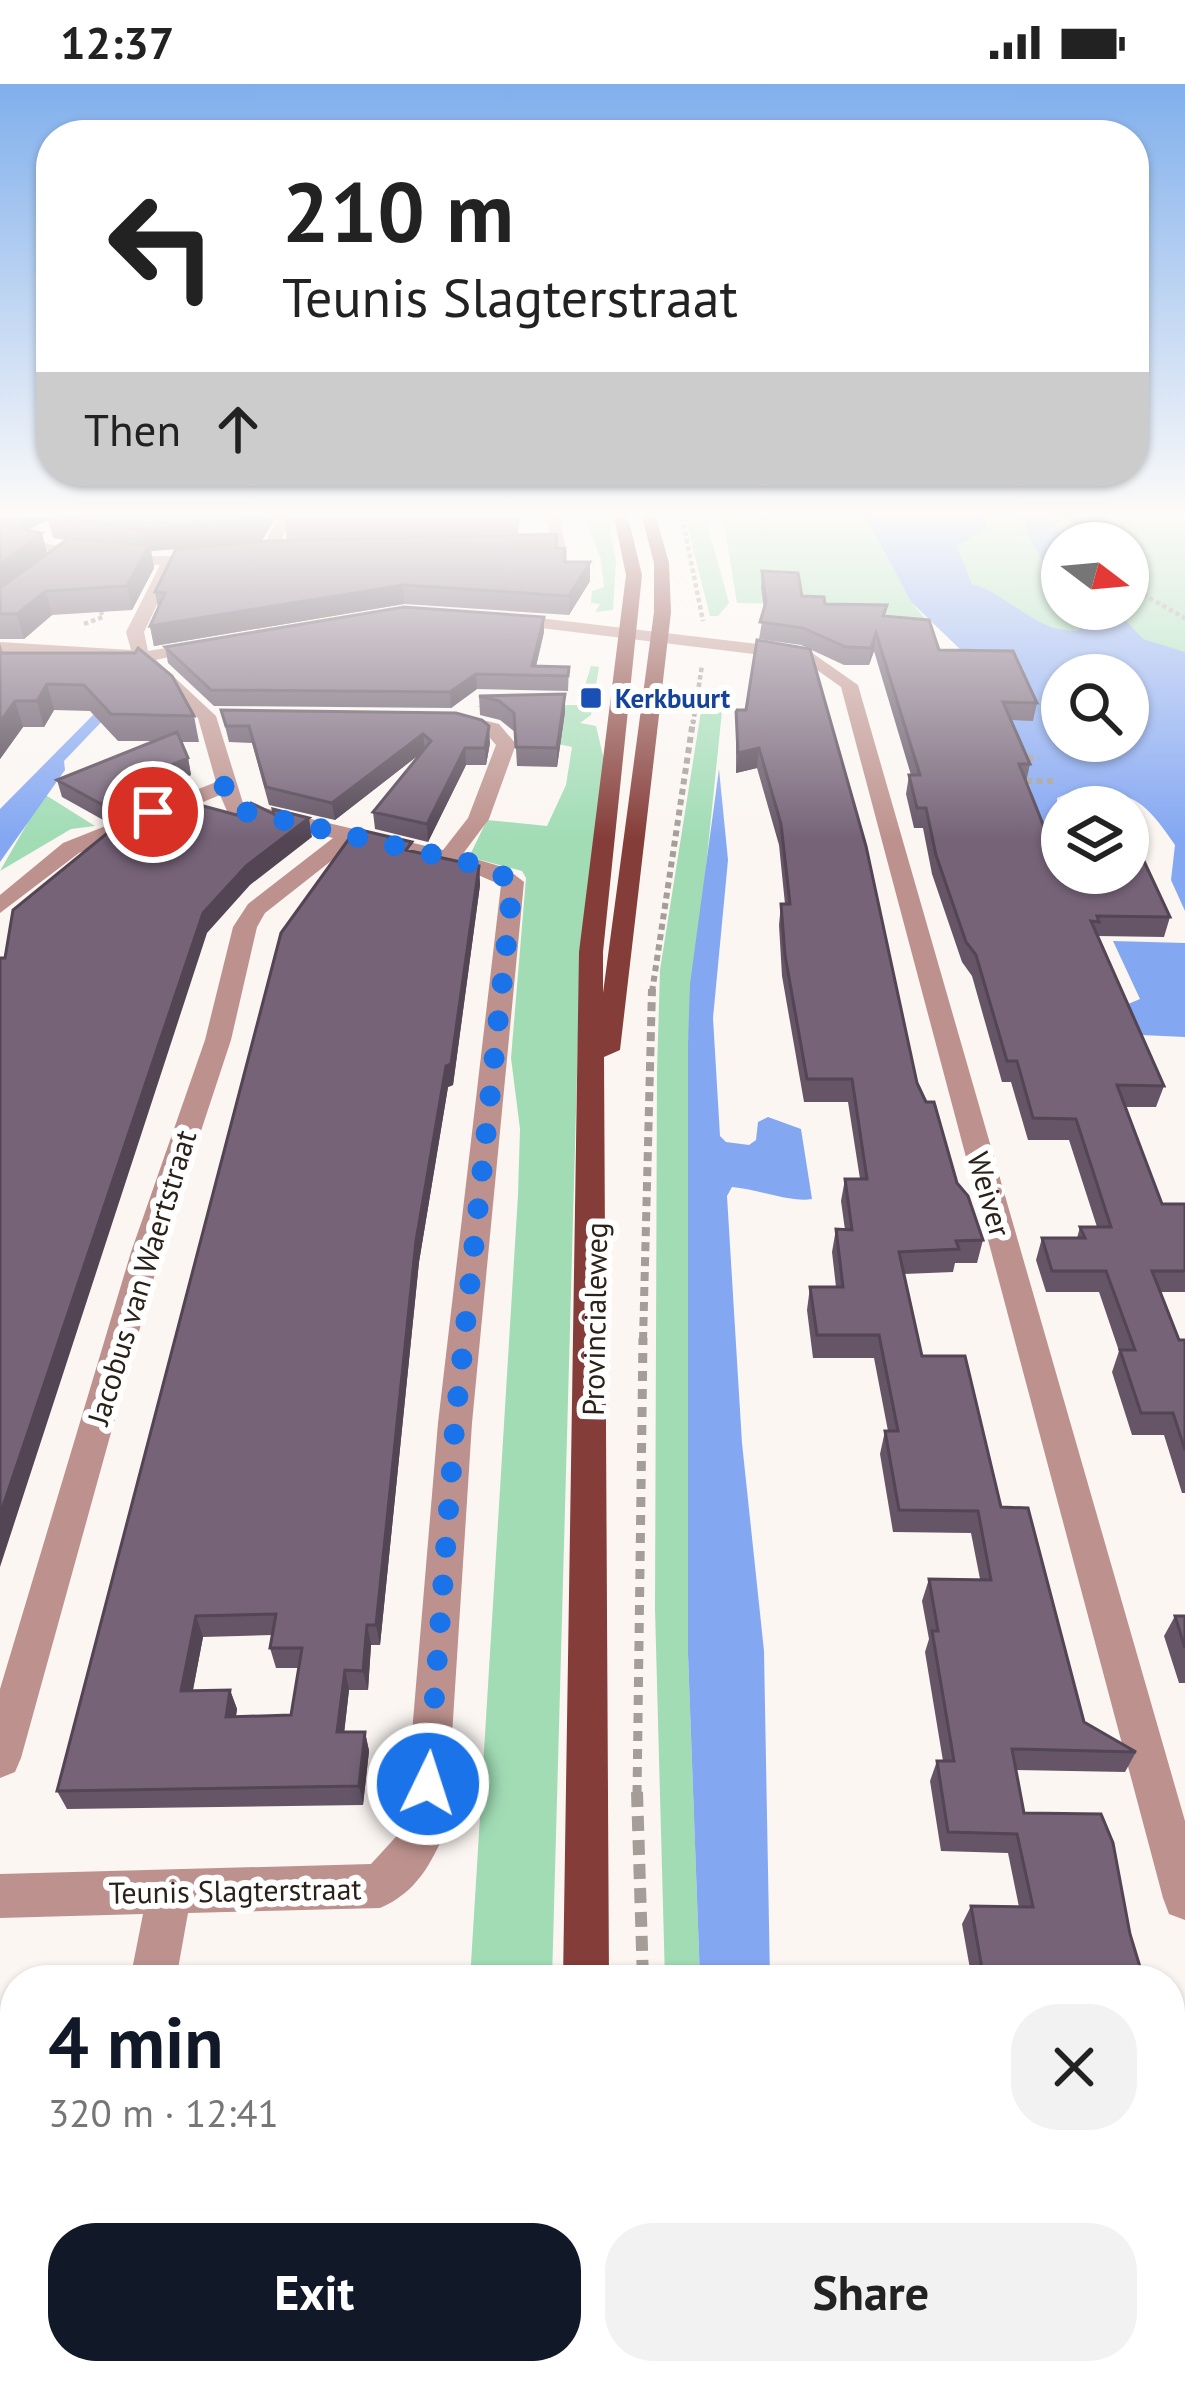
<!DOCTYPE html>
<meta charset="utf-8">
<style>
:root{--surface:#fff;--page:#f2f2f2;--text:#222;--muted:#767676;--accent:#111827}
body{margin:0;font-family:"PT Sans",sans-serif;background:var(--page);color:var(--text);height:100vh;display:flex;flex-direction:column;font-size:45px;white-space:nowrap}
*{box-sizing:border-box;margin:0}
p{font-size:39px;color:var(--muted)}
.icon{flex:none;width:66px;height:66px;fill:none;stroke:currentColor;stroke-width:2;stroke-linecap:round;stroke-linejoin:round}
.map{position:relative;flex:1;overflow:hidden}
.drawer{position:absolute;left:0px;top:1881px;width:1185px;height:420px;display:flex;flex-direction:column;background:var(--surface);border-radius:48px 48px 0 0;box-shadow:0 3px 9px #0004}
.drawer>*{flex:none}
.guide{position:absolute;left:36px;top:36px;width:1113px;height:366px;border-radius:48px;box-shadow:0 3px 9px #0004;background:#fff;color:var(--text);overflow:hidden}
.needle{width:78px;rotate:106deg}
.controls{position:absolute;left:1041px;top:438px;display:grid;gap:24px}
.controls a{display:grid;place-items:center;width:108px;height:108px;border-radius:50%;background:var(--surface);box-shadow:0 3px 9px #0004;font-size:60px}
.pin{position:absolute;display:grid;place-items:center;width:102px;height:102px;color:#fff;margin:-51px;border:6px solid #fff;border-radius:50%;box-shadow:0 3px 12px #0007}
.me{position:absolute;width:132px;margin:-66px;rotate:4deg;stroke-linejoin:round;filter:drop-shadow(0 0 9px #0008)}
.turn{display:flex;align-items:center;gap:42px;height:252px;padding:0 48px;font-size:54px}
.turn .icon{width:156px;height:156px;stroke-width:2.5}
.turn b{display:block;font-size:84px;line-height:102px}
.then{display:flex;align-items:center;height:114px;padding:0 48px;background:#0003;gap:24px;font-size:45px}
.round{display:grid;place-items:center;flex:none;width:126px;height:126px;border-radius:48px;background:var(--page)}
.headline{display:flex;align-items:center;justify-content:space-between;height:204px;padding:0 48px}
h1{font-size:72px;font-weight:800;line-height:90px;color:var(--accent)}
.button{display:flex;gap:24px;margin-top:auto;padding:24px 48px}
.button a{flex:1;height:138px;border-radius:48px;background:var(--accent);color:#fff;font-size:48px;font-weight:800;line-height:138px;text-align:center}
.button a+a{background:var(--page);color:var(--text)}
.status{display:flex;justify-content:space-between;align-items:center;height:84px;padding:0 60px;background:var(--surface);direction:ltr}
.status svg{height:33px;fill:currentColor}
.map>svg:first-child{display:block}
.green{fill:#a1dcb5;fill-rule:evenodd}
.water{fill:#84a7f2;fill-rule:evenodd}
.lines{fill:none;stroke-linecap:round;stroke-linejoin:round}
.path-far4{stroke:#a49d98;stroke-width:4.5;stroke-dasharray:4.5 3;stroke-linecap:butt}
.path-far3{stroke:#a49d98;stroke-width:6;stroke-dasharray:6 4.5;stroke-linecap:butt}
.path-far2{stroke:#a49d98;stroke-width:8;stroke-dasharray:9 6;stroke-linecap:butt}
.path-far1{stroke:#a49d98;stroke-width:9;stroke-dasharray:10 8;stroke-linecap:butt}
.path{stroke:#a49d98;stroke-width:12;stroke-dasharray:15 9;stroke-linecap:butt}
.minor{fill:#bd928e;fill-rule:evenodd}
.major{fill:#853d39;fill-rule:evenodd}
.wall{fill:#655567;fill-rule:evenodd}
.shaded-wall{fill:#534554}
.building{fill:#766378;stroke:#534554;stroke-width:3;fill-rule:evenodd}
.route{stroke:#1a73e8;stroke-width:21;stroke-dasharray:0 37.8}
.transit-dot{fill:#1a4fb4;stroke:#fff;stroke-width:4.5}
.labels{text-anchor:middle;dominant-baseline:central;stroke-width:12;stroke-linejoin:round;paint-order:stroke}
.far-transit-label{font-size:27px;font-weight:bold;fill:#164399;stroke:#fff;text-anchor:start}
.street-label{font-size:30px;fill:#2a2119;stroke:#fff}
</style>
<div class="status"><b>12:37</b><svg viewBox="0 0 49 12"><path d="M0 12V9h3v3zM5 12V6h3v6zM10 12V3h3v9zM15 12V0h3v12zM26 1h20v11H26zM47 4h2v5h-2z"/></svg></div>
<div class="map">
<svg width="1185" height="2301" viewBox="0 0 1185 2301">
<rect width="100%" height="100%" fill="#fbf6f2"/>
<path class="green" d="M585 433H607L609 438 616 477 613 526 595 528 600 520 591 519 592 507 604 503 601 476Z
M685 433H705L729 519 718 532H710Z
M723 433H866L911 518 933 544 856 545 798 520 737 519Z
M968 433H1185V644L1128 591 972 500 957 462ZM1062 459H1128V525H1062Z
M591 582 599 583 591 631 580 639 596 642 605 680 578 953 552 1896H470L518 1111 520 1045 511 974 526 794 522 787 469 773 487 736 547 742 566 701 572 663 544 657 499 625 474 622 579 621Z
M701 627H722L688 959V1570L700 1896H665L655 1525 657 988 660 886Z
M44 710 95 742 71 745 0 787Z
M445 2286H545V2301H444Z"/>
<path class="water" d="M866 433H981L988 443 957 462 972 500C1009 510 1041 553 1080 546L1070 525H1115L1143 555 1185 568V827L1171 796 1175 761C1139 708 1129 707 1066 710L1057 714V742L1037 744 1024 723 1032 709 1002 629 963 568 911 518ZM1062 591H1128V657H1062Z
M1025 433H1051L1067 459H1062V511L1028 451Z
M98 626 106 633 64 677 65 686 0 778V725Z
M719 685 728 776 713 934 720 1052 726 1058 749 1061 756 1056 758 1038 768 1033 801 1045 812 1115C792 1119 757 1105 732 1103L727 1112 742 1359 764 1567 770 1896H700L688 1570V959L690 900Z
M1113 857 1185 859V953L1141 951 1116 925 1140 915Z"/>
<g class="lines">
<path class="path-far4" d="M682 433 703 537
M1067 433 1113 459
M1128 484 1144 511 1185 534
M84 540 103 533 101 528
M693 640 702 581"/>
<path class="path-far3" d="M1017 674H1039
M1026 697H1055
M652 908 693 637"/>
<path class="path-far2" d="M643 1257 652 905"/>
<path class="path-far1" d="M637 1711 643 1254"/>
<path class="path" d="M637 1708 643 1896
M653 2286 654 2301"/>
<path class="minor" d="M278 433H292L275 469 176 481 144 548 148 567 202 558 211 563 156 576 216 632 243 719 443 766 468 734 496 661 485 648 445 635 454 629 499 640 516 660 489 735 462 771 506 784 524 798 472 1339 446 1745C432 1779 416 1809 380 1824L188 1829 176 1896H130L143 1830 0 1834V1790L371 1780 404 1744 438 1339 501 801 462 784 354 759 265 829 257 843 231 956 161 1168 21 1674 15 1688 0 1694V1605L131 1168 205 956 233 843 248 820 333 754 227 727 220 711 79 769 0 829V811L63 759 216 698 198 634 138 579 107 584 98 579 102 575 0 568V558L131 566 126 548 160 481 115 480 110 472H170L264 462Z
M546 433H560L565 462 511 463 516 455H551Z
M0 448 78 467 0 529V516L58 469 0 458Z
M505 530 808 566 858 601 1185 1737V1836L1169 1830 1163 1814 841 603 803 576 499 539V531Z"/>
<path class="major" d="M614 433H628L642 491 603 868V909L654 528V479L642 433H656L669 479 671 528 620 966 604 973 609 1896H563L579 868 626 491Z
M557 2286H611V2301H557Z"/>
</g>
<path class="wall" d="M0 433H276L261 458 557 464 565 478H590V497L569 531 404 520 154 562 150 542 158 524 155 508 176 465 151 467 154 484 132 526 52 531 24 555H0ZM48 436 53 454 66 456 47 470 28 446Z
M284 433H520L518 451 287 456Z
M762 487 802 512 825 520 887 521 885 532 939 566 1037 619 1033 637 1011 636 1030 680 1026 698 1062 789 1170 833 1164 853 1098 852 1164 1002 1156 1023H1125L1162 1120H1185V1208H1160L1179 1256H1185V1409H1182L1164 1351H1132L1112 1288 1119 1267 1099 1208H1046L1036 1176 1042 1154H1077L1080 1143H1097L1069 1056H1028L1011 998H1002L972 892 962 878 932 790 923 744H914L906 710 909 691H911L874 567 869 581H844L801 561 759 555 764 526 761 504Z
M544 548 536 582 569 583 568 607 477 605 451 624 214 622 168 579 165 563Z
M0 559 3 569 194 632 199 658H181L188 674 191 691 138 714 140 724 105 737 62 713 57 696 153 657H118L90 627 54 626 44 643H23L0 675Z
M565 610V628L557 683 517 682 515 648 500 636 480 631 479 612Z
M221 626 490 659 486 681H466L428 758 375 745 373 728 420 670 335 736 269 721 252 659 229 658Z
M736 626H746L917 999 957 1099 983 1156 977 1179H955L953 1188 904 1190 922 1272 1001 1423 1084 1638 1136 1668 1125 1688 1016 1686 1024 1729 1130 1850 1144 1896H972L962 1840 971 1822 1019 1823 1008 1769 941 1767 930 1697 937 1677H943L925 1568 929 1555 922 1517 929 1495H980L971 1449 893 1448 880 1370 885 1347H888L874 1274H813L807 1226 810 1203H836L832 1168 836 1145 845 1146 841 1117 845 1095H860L848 1018H804L782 892 779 841 781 820H785L779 761 757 684 736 689Z
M413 767 479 782 480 801 453 1001 448 1003 419 1178 380 1561H371L368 1606H349L344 1648H365L369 1667 363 1721 67 1725 57 1707ZM272 1551 270 1564 276 1584H299L291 1631 236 1632 237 1625 230 1606H193L203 1553Z
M1175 1532H1185V1599H1179L1164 1552Z
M1095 2286H1170L1185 2301H1109L1107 2292 1096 2291Z"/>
<path class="shaded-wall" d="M19 433H48V436L23 448Z
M259 433H276L261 458 151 467 154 484 132 526 127 502 145 467 140 445Z
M42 449 48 472 0 510V481Z
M590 478V497L569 531V512Z
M403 501 404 520 154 562 150 542Z
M46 507 52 531 24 555 17 530Z
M544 533V548L534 591 532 582Z
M876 549 874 567 869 581 871 564Z
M476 590 477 605 451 624 450 608Z
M47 600 54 626 44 643 37 617Z
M565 610V628L557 683V664Z
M15 617 23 643 0 675V638Z
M489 642 490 659 486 681 485 664Z
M423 650 425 666 335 736 332 719Z
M465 664 466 681 428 758 427 740Z
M759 664 757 684 736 689 738 669Z
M188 674 191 691 138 714 140 724 105 737 101 720 121 702Z
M309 734 312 753 250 801 207 849 0 1483V1431L203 829 246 782Z
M479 782 480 801 453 1001 448 1003 419 1178 380 1561 376 1541 416 1157Z
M196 1532 203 1553 189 1626 181 1607Z
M367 1541 371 1561 368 1606 363 1587Z
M345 1586 349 1606 342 1668 337 1648Z
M230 1606 237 1625 233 1652 226 1633Z
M365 1648 369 1667 363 1721 359 1702Z"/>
<path class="building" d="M58 433H259L258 435 140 445Z
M0 441 42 449 0 481Z
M557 450 556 464H565V478H590L569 512 403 501 150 542 165 509 155 508 176 465 268 457Z
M69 454 149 461 127 502 46 507 17 530H0V504Z
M762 487 798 489 802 512 824 513 825 520 887 521 883 532 929 536 939 566 1013 567 1037 619 1003 618 1030 680H1019L1052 763H1062V789H1128V774L1143 775 1170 833 1097 832 1099 838 1091 837 1164 1002 1117 1001 1162 1120H1185V1187H1152L1179 1256H1185V1366L1173 1329H1141L1120 1266H1135L1106 1187H1052L1042 1154H1085L1080 1143H1111L1076 1035 1033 1034 1017 977H1007L976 871 966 858 936 771 926 724H917L909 691H920L876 549 871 564 846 563 803 544 760 538 766 518Z
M404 523 544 533 532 582 569 583 568 592 476 590 450 608 211 606 165 563Z
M757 556 810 565 866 762 917 999 926 1018H934L957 1099 968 1112 983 1156 956 1157 959 1165 899 1168 922 1272H965L1001 1423 1028 1424 1084 1638 1136 1668 1012 1665 1024 1729 1101 1730 1113 1759 1130 1850 1144 1896H984L971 1822 1033 1823 1017 1750 948 1748 937 1677H954L932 1547H938L929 1495 991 1496 978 1427 899 1426 885 1347H898L879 1251H817L810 1203H843L836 1145 852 1146 845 1095H867L852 995H807L785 871 781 820H790L781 740 759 664 738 669 736 626H746Z
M138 564 172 592 194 632 111 630 84 601 47 600 37 617H15L0 638V569H135Z
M565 610 557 664 516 663 514 629 499 617 479 612Z
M221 626 456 629 482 636 489 642 485 664H465L427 740 373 728 431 657 423 650 332 719 266 703 249 642H226Z
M177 648 188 674 121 702 136 706 101 720 57 696Z
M173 714 237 731 251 719 274 730 273 725 309 734 246 782 203 829 0 1431V874H5L13 826 127 733Z
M356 745 412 758 406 766 479 782 451 980 446 982 416 1157 376 1541H367L363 1587 345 1586 337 1648H365L359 1702 57 1707 281 849ZM276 1530 270 1564H302L291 1631 226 1633 230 1606 181 1607 196 1532Z
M1175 1532H1185V1564Z
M268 1883 266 1896H167L169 1884Z
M1170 1980 1176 1998H1170Z
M1170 2035 1185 2047V2301H1125L1122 2286H1170Z"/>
<linearGradient id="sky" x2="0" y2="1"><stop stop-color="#80afec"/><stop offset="0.57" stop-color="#fdfbf9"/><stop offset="1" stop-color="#fdfbf9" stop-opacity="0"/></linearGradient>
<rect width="1185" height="755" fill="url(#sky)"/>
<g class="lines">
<path class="route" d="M153 728 225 702 234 723 247 728 488 783 513 798 455 1339 428 1700"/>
</g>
<rect class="transit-dot" x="579" y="602" width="24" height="24" rx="6"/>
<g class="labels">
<g class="far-transit-label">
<text x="615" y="614">Kerkbuurt</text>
</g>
<g class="street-label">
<text transform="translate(990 1110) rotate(74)">Weiver</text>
<text transform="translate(141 1193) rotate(-73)">Jacobus van Waertstraat</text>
<text transform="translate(594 1235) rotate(-89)">Provincialeweg</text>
<text transform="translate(235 1806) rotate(-1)">Teunis Slagterstraat</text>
</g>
</g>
</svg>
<div class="controls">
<a><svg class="needle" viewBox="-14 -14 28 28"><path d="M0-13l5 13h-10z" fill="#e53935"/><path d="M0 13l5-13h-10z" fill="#767676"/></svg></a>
<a><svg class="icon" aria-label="search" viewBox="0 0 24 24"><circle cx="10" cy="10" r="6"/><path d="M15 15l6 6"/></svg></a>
<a><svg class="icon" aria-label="layers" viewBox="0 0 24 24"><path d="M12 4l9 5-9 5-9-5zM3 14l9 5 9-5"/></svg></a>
</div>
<div class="pin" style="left:153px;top:728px;background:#d93025"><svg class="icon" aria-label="arrive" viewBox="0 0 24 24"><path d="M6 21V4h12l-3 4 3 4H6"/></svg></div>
<svg class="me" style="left:428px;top:1700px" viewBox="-20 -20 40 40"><circle r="17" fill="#1a73e8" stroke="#fff" stroke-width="3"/><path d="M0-11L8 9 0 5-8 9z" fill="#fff"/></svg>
<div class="guide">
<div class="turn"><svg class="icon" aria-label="left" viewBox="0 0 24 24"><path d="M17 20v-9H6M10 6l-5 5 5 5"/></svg><div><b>210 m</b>Teunis Slagterstraat</div></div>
<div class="then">Then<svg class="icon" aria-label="ahead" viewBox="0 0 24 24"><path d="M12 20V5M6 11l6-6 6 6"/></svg></div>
</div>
<section class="drawer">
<div class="headline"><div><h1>4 min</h1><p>320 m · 12:41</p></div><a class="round"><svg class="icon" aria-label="close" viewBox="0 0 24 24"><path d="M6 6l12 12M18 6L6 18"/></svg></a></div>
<div class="button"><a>Exit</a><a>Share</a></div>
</section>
</div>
